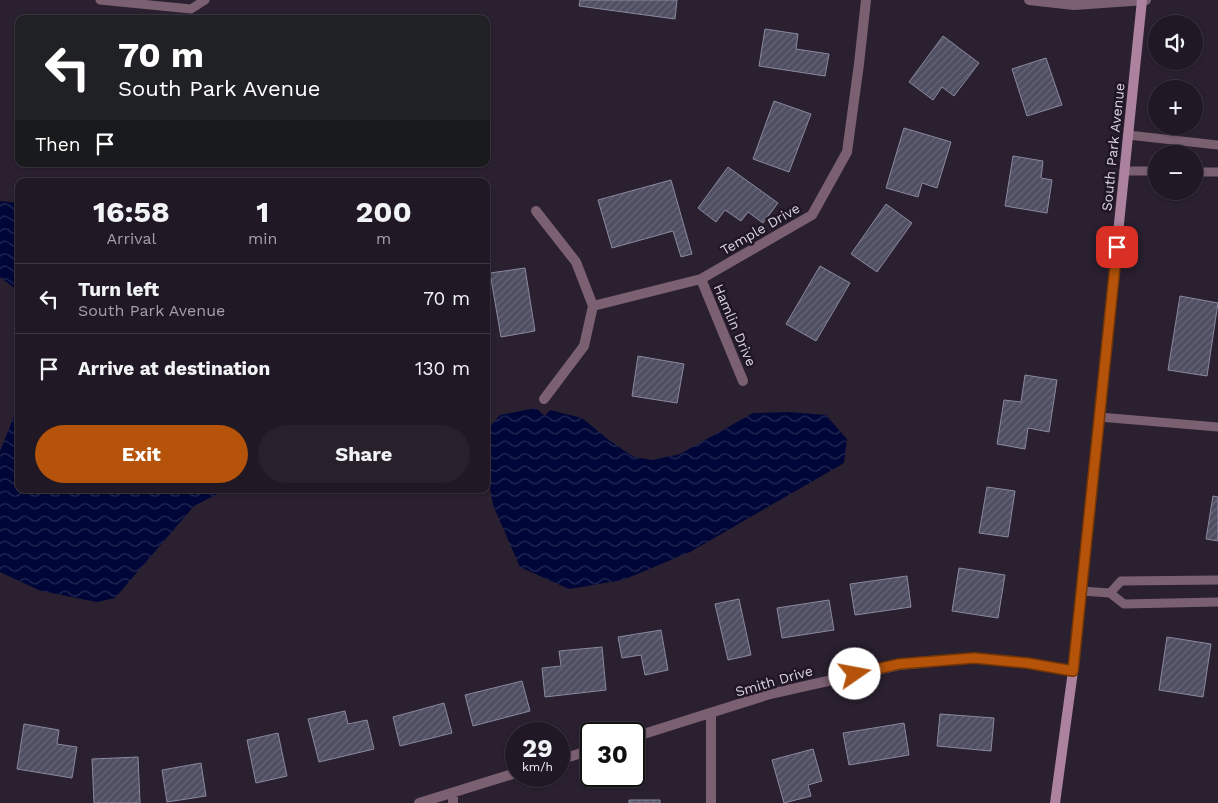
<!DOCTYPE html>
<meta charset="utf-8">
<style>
:root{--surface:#201824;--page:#28212c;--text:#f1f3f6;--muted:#a2a0a6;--line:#3d3741;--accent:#b45309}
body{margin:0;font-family:"Work Sans",sans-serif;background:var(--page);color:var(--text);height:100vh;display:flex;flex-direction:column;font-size:19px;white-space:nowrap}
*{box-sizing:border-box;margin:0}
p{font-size:16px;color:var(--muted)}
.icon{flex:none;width:28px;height:28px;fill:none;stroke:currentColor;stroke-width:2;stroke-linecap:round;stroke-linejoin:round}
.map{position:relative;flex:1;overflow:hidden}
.drawer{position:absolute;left:15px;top:178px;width:475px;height:315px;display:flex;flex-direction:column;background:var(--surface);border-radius:10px;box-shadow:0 1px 4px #0004,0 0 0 1px var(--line)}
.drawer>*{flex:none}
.guide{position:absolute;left:15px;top:15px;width:475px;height:152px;border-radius:10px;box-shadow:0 1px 4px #0004,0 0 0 1px var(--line);background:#202124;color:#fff;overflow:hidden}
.tools{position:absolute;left:1148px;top:15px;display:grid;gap:10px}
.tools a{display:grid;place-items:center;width:55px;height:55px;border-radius:50%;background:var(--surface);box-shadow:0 1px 4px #0004,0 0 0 1px var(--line);font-size:25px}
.speed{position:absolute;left:505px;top:722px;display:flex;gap:10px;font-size:25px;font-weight:700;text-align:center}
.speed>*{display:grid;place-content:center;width:65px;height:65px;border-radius:50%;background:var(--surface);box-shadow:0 1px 4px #0004,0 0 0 1px var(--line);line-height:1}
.speed small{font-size:12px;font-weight:400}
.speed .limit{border:2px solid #111;border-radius:8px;background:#fff;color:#111}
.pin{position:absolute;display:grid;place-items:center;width:42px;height:42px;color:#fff;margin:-21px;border-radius:10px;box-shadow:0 2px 8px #0006}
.me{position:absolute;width:55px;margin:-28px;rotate:78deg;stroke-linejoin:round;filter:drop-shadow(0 0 4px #0008)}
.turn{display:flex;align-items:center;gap:18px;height:105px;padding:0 20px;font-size:22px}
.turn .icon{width:65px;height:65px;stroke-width:2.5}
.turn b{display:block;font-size:35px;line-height:42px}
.then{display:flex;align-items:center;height:48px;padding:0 20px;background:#0003;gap:10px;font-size:19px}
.eta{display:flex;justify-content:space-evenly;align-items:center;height:85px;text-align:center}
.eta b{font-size:30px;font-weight:700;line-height:35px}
.cta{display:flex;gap:10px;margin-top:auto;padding:10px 20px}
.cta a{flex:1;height:58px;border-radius:30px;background:var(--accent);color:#fff;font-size:20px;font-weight:700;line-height:58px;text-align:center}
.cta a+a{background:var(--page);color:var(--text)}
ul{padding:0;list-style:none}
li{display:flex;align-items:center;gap:15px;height:70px;padding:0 20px;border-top:1px solid var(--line)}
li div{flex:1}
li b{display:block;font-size:19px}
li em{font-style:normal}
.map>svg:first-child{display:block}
.water{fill:url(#water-waves)}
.building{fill:url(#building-hatch);stroke:#8a899f}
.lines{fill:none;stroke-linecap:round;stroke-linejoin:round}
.lane{stroke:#7b6072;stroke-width:9}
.street{stroke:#7b6072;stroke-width:10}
.secondary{stroke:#ac829f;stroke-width:10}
.route-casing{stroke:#753606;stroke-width:12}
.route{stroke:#b45309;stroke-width:9}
.labels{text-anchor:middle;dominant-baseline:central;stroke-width:5;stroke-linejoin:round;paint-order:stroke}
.street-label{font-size:14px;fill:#dbd4df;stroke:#201626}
</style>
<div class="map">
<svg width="1218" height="803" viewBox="0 0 1218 803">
<defs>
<pattern id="water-waves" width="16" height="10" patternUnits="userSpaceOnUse" patternTransform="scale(1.25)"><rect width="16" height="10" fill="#000738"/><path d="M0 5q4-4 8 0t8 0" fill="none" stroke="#252a54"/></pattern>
<pattern id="building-hatch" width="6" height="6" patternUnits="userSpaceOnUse" patternTransform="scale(1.25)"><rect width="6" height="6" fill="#4f4e62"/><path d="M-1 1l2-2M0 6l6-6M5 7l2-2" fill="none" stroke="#686778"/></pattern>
</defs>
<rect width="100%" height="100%" fill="#2a2030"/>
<path class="water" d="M0 201 19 203V297L17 290 0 277Z
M19 399V489H227L194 506 115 598 97 602 41 591 0 572V451L15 414Z
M536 408 545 416 550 410 582 418 610 441 634 457 652 460 680 454 753 413 790 412 826 415 847 439 844 463 690 552 623 580 569 589 520 567 493 505 486 464V431L500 415Z"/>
<path class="building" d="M580 0H677L675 19 579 6Z
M765 29 798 34 796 49 829 54 825 76 759 66Z
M943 36 979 63 954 96 942 87 933 100 909 82Z
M1046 58 1062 105 1027 116 1012 69Z
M774 101 811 114 789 172 753 159Z
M904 128 951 142 937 188 922 183 918 197 886 188Z
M1013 156 1043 161 1041 178 1052 180 1047 213 1005 206Z
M728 167 778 203 763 223 748 212 741 221 725 210 716 222 698 208Z
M671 180 692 254 681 257 673 231 612 248 598 200Z
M886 204 912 223 877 272 851 254Z
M820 266 850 283 816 341 786 324Z
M525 268 535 331 501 337 490 273Z
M1180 296 1218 303 1207 376 1168 370Z
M638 356 684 364 677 403 632 396Z
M1025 375 1057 380 1049 432 1028 428 1025 449 997 444 1004 400 1021 402Z
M987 487 1015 491 1008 537 979 533Z
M1213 496 1218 497V541L1206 539Z
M959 568 1005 575 998 618 952 611Z
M907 576 911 607 855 615 850 584Z
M739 599 751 655 728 660 715 604Z
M829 600 834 630 782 638 777 608Z
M661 630 668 670 645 675 641 655 622 658 618 637Z
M1167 637 1211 644 1203 697 1159 690Z
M602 647 606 690 545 697 542 668 561 666 559 651Z
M522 681 530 711 473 726 465 695Z
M444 703 452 733 400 746 393 717Z
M345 711 348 724 367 720 374 749 319 762 308 719Z
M940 714 994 718 991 751 937 746Z
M904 723 909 755 849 765 843 733Z
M24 724 59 730 57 744 77 747 72 778 17 769Z
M278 733 287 776 256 783 247 740Z
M813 749 822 781 808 785 811 796 784 803 772 760Z
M138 757 140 803H94L92 759Z
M201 763 206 796 167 802 162 770Z
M629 800H660V803H629Z"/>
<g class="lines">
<path class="lane" d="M100 0 191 9 205 0
M1128 135 1218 145
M1124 171H1156
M1194 172H1218
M1099 417 1218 427
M1081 591 1110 593 1124 604 1218 602
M1110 593 1121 581 1218 580"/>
<path class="street" d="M1029 0 1074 5 1146 0
M536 211 576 262 593 306 584 346 544 399
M701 279 743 381
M593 306 701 279 812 215 847 152 859 64 866 0
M634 737 770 694 899 665 974 658 1027 663 1073 671
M559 760 591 750
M419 803 516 773
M453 803V793
M711 803V714"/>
<path class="secondary" d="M1055 803 1073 671 1142 0"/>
</g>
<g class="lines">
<defs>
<path id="route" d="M855 674 899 664 974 658 1027 663 1073 671 1117 247"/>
</defs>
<use href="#route" class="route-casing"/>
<use href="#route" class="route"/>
</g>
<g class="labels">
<g class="street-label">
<text transform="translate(1113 147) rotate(-84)">South Park Avenue</text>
<text transform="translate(760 229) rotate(-30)">Temple Drive</text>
<text transform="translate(735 325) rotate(67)">Hamlin Drive</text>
<text transform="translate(774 681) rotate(-16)">Smith Drive</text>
</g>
</g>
</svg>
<div class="tools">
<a><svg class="icon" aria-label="sound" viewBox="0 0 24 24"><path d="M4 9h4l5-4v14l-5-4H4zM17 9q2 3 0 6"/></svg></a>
<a>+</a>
<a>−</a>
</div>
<div class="speed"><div>29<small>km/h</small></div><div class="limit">30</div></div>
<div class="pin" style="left:1117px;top:247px;background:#d93025"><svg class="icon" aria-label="arrive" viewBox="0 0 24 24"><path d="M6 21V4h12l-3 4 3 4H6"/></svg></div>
<svg class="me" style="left:855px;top:674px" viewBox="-20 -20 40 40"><circle r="19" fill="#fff"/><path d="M0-13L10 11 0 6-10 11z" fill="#b45309"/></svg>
<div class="guide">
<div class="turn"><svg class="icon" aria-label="left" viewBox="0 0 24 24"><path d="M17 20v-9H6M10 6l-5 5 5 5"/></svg><div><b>70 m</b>South Park Avenue</div></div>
<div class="then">Then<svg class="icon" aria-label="arrive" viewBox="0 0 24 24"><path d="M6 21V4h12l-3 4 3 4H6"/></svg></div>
</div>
<section class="drawer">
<div class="eta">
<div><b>16:58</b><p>Arrival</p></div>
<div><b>1</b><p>min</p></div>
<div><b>200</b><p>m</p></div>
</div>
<ul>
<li><svg class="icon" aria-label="left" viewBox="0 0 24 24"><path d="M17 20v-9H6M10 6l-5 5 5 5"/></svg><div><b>Turn left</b><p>South Park Avenue</p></div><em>70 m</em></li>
<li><svg class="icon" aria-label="arrive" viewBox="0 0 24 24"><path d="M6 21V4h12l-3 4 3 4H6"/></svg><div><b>Arrive at destination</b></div><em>130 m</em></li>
</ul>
<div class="cta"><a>Exit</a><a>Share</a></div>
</section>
</div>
